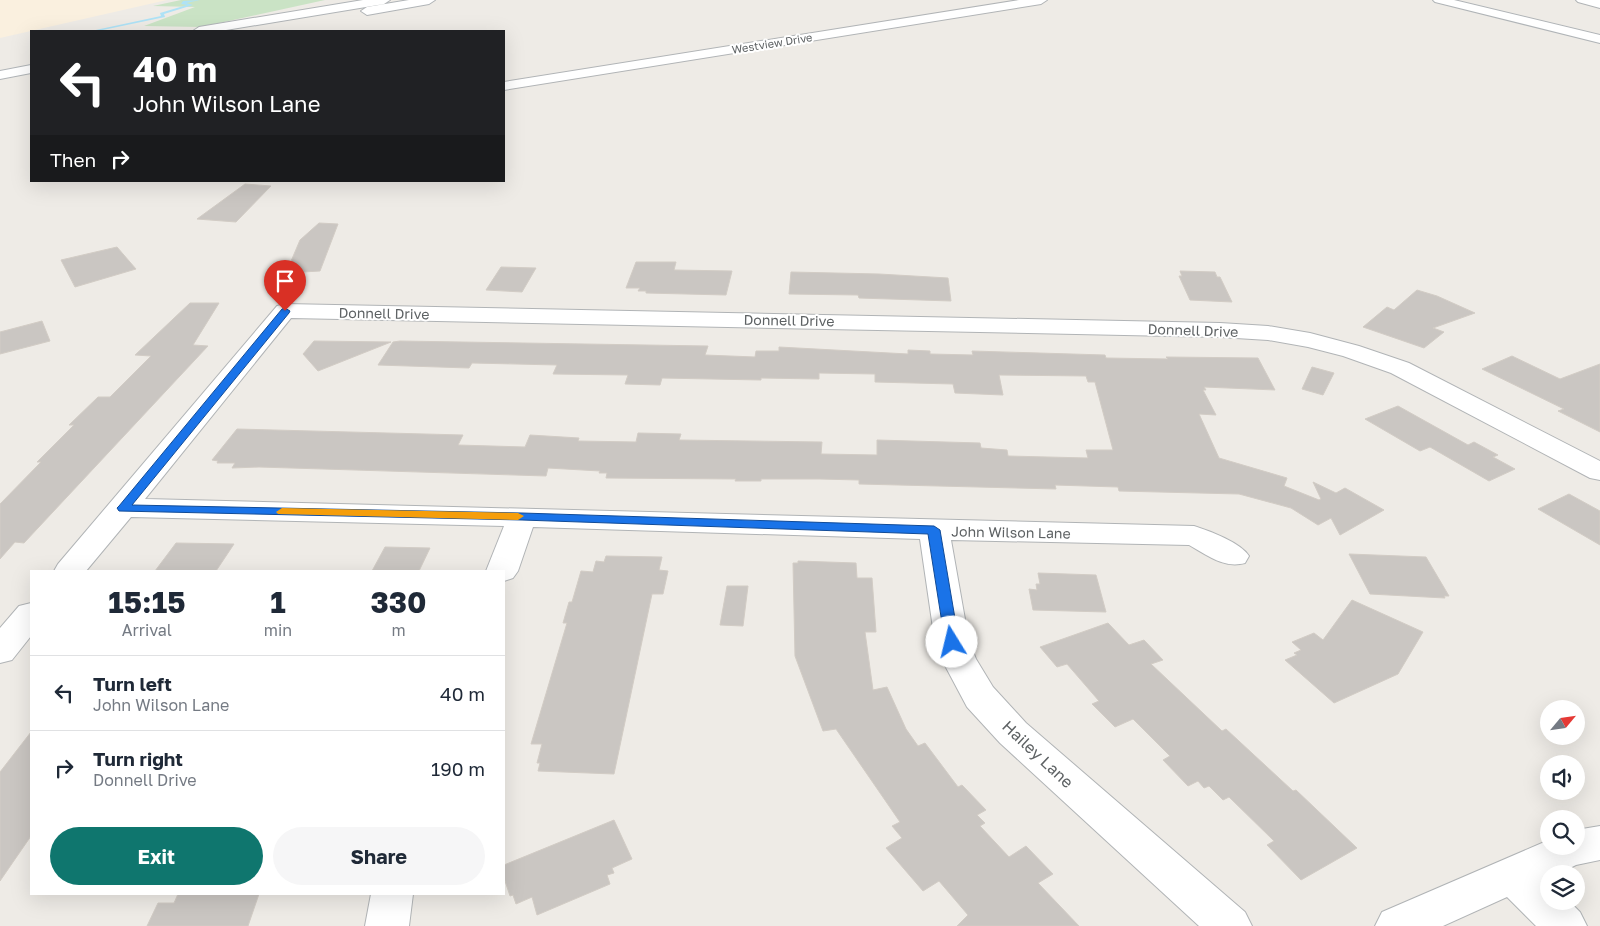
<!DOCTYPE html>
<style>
:root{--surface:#fff;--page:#f6f6f7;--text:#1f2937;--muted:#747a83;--line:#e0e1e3;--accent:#0f766e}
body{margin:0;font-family:"Golos Text",sans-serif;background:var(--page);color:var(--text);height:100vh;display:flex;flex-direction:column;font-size:19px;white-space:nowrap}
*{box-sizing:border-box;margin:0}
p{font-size:16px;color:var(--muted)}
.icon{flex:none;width:28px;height:28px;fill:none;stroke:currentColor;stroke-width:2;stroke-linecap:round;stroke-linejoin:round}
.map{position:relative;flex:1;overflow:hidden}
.sheet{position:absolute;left:30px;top:570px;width:475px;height:325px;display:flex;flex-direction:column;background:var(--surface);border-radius:0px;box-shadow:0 5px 20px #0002}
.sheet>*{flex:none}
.hud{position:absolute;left:30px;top:30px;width:475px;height:152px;border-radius:0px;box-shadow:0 5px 20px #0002;background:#202124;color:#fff;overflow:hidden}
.needle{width:32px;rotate:61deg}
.controls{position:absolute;left:1540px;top:700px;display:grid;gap:10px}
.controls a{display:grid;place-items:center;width:45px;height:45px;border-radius:50%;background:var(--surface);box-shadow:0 5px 20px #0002;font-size:25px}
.pin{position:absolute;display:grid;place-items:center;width:42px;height:42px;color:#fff;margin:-51px -21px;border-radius:50% 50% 50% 0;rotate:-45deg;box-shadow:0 0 5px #0007}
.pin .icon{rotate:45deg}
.me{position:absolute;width:55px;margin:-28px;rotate:351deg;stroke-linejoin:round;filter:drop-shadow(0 0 4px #0008)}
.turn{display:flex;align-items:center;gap:18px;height:105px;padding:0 20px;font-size:22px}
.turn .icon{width:65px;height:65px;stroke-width:2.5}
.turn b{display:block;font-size:35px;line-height:42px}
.then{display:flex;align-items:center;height:48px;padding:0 20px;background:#0003;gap:10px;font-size:19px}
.eta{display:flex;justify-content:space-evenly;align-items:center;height:85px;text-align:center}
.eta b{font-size:30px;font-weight:700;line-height:35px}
.action{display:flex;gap:10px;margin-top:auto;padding:10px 20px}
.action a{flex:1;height:58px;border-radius:30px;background:var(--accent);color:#fff;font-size:20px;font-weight:700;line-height:58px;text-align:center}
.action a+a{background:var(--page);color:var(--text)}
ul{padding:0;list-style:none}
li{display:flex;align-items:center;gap:15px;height:75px;padding:0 20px;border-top:1px solid var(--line)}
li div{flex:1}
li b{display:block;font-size:19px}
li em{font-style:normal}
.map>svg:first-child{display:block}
.commercial{fill:#faf0df}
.green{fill:#cae3c5}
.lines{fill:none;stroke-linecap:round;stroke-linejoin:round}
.stream{fill:#aee2f6;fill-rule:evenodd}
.building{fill:#cac6c2;stroke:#d2ccc5}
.street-casing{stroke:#b1b4b6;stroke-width:2}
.secondary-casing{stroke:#b0b4b7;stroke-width:2}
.street{fill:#fff;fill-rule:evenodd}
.secondary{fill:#fff;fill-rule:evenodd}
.route{fill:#1a73e8;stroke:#114b97}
.slow{fill:#f59e0b}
.labels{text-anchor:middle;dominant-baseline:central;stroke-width:4;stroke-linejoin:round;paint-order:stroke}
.far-street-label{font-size:11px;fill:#5e6264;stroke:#fff}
.street-label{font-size:14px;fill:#5e6264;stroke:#fff}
.near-street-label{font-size:16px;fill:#5e6264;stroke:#fff}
</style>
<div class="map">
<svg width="1600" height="926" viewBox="0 0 1600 926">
<rect width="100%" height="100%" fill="#eeebe6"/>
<path class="commercial" d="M0 0H167L0 38Z"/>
<path class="green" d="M181 0H325L201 27 144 26 195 7 153 6Z"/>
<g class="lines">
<path class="stream" d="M200 0 186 3 193 5 164 14 165 17 98 31H91L161 16 160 13 187 5 181 4 183 1Z"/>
</g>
<path class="building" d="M245 184 271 186 236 222 197 219Z
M319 223 338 224 320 271 286 273 300 240Z
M117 247 136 269 75 287 61 260Z
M636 262H676L674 270 732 271 726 295 646 293V291H638L640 288H626Z
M501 267 536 268 522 292 486 290Z
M1180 271 1215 272 1217 277H1220L1232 302 1190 300 1179 276H1182Z
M791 272 879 274 948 278 951 301 859 298 858 295 789 294Z
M1417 290 1437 296 1475 313 1433 328 1444 332 1424 348 1363 327 1387 307 1394 310Z
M190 303H219L193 345 208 346 24 543 15 542 0 559V504L41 462H37L74 425H69L98 397H110L151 356 135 355Z
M42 321 50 341 0 354V332Z
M314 341 391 342 318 371 303 354Z
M400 341 708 346 705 355 755 357 756 351H779V347L908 354V350L930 351V354L973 355 972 351 1105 355 1106 358 1168 359 1166 357 1258 358 1275 390 1204 387 1206 390H1203L1216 415 1199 414 1219 458 1287 478 1284 486 1319 500 1321 499 1313 482 1336 493 1345 488 1384 510 1340 535 1331 518 1318 525 1291 508 1239 494 1119 491 1118 487 1055 485 1056 489 859 484V480L820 479H761V481H735L736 479 606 478 607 473H599L600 471 548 468 546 476 259 467 232 468 235 463H217L218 461 212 460 237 429 463 435 458 445 525 447 530 435 579 438 578 441 636 442 638 433 681 434 679 440 822 442 821 454 877 455V440L980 443 981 448 1007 450 1008 456 1088 458 1086 450H1113L1095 382H1088L1086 376 999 375 1003 395 955 393 953 384 875 382V374L819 373V379L761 378V380L662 378 660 385 625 384 628 375 553 374 557 365 472 363 469 368 378 365 393 342Z
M1512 356 1560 379 1600 364V432L1558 411 1564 409 1482 369Z
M1312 367 1334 373 1323 395 1302 389Z
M1398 406 1468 445 1474 442 1498 455 1493 457 1515 469 1489 481 1430 447 1420 451 1365 419Z
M1569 494 1600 511V545L1538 509Z
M176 543 234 544 216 571H155Z
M385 547 430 548 419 571H372Z
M1349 554 1426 557 1449 596H1444L1445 598 1370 594Z
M606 556 662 557 659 570 668 571 663 594H652L614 774 538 771 540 763H537L542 744H531L567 623H563L569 602H572L581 571 593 572 596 561 604 562Z
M798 561 856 563 857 578H872L876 632H865L873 690 887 687 906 729 918 746 925 743 958 787 962 785 986 810 977 815 985 823 980 826 1009 857 1026 846 1053 874 1038 883 1079 926H957L968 915 939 881 923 891 886 848 902 838 892 826 900 822 836 729 823 731 795 656 793 563H798Z
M1038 573 1096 575 1106 612 1033 610 1029 589 1037 590 1036 584H1040Z
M727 586H748L743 626 720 625Z
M1352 600 1423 632 1398 674 1334 703 1285 660 1297 655 1294 653 1301 650 1292 642 1314 633 1323 640Z
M1108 623 1129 645 1144 640 1163 660 1151 664 1222 731 1226 729 1293 791 1296 790 1357 848 1301 880 1267 845 1274 841 1229 797 1223 800 1209 786 1204 788 1198 781 1188 786 1163 760 1170 756 1133 719 1115 727 1092 704 1099 701 1067 664 1057 667 1040 647Z
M31 732V836L0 881V772Z
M614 820 632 859 612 868 614 873 607 875 610 884 537 915 532 897 516 904 513 895 510 896 504 878V865Z
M178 894H259L248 926H147L158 903H174Z"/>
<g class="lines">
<defs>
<path id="street" d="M1019 0H1047L1041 4 504 90V82Z
M1576 0H1600V8L1578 2Z
M285 304 1220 323 1268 326 1310 333 1359 346 1409 363 1600 461V480L1590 478 1391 373 1343 356 1308 347 1268 340 1220 337 291 318 145 499 1194 526C1210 531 1241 543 1249 556L1245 563C1224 569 1207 555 1189 545L951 540 969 642 976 659 993 687 1026 723 1245 912 1252 926H1199L1000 743 967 707 942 660 935 642 920 539 533 527 518 571 513 578 504 581V571H486L504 526 131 517 86 571H54L58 564 277 306Z
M31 603V636L12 660 0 663V628L19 606Z
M1600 826V860L1576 865 1558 874H1549V878L1546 879 1549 882V901H1569L1580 912 1587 926H1536L1507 897 1443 926H1375L1382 912 1549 840V846H1576V830Z
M371 894H413L409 926H365Z"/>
<path id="secondary" d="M363 0H390L384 4 220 31H193L199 27Z
M409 0H435L429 4 367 15 361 11 367 7Z
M1433 0H1454L1600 35V43L1435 2Z
M31 65V73L0 79V71Z"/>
</defs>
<use href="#street" class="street-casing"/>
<use href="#secondary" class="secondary-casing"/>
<use href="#street" class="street"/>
<use href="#secondary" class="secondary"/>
</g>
<path class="route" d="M285 308 290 311 289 313 132 505 522 513 934 526 940 530 959 642 957 646H947L945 642 928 534 522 520 119 511 117 508 119 506 282 309Z"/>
<path class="slow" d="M282 508 518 513 524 516 518 520 278 514 276 512Z"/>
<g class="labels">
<g class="far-street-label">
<text transform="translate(772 43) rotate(-9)">Westview Drive</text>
</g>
<g class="street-label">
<text transform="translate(384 313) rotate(1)">Donnell Drive</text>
<text transform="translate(789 320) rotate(1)">Donnell Drive</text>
<text transform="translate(1193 330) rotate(2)">Donnell Drive</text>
<text transform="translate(1011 532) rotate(1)">John Wilson Lane</text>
</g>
<g class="near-street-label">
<text transform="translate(1038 754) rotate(43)">Hailey Lane</text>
</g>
</g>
</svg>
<div class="controls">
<a><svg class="needle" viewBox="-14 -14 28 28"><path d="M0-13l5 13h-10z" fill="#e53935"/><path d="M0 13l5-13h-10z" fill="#747a83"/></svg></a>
<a><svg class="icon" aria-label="sound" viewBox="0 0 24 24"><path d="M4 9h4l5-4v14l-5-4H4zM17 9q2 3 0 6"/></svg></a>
<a><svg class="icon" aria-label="search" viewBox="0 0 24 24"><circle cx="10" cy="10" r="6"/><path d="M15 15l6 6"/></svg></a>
<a><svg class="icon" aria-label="layers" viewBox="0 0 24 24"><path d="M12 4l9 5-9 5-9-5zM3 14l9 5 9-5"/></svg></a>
</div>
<div class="pin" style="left:285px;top:311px;background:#d93025"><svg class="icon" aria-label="arrive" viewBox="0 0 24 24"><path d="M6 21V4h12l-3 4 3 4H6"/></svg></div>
<svg class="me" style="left:952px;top:642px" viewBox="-20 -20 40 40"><circle r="19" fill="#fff"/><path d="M0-13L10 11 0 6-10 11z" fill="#1a73e8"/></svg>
<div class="hud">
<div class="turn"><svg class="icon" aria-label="left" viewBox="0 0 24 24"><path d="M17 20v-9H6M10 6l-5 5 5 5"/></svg><div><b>40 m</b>John Wilson Lane</div></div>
<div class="then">Then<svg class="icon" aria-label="right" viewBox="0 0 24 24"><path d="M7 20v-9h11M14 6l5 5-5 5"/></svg></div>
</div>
<section class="sheet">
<div class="eta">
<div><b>15:15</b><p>Arrival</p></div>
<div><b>1</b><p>min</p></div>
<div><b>330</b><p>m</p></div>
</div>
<ul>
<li><svg class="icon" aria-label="left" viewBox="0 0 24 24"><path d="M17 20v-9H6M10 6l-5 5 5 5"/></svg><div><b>Turn left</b><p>John Wilson Lane</p></div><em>40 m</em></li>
<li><svg class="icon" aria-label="right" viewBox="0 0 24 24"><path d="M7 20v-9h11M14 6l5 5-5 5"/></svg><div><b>Turn right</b><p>Donnell Drive</p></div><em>190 m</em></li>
</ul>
<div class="action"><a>Exit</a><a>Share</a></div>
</section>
</div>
